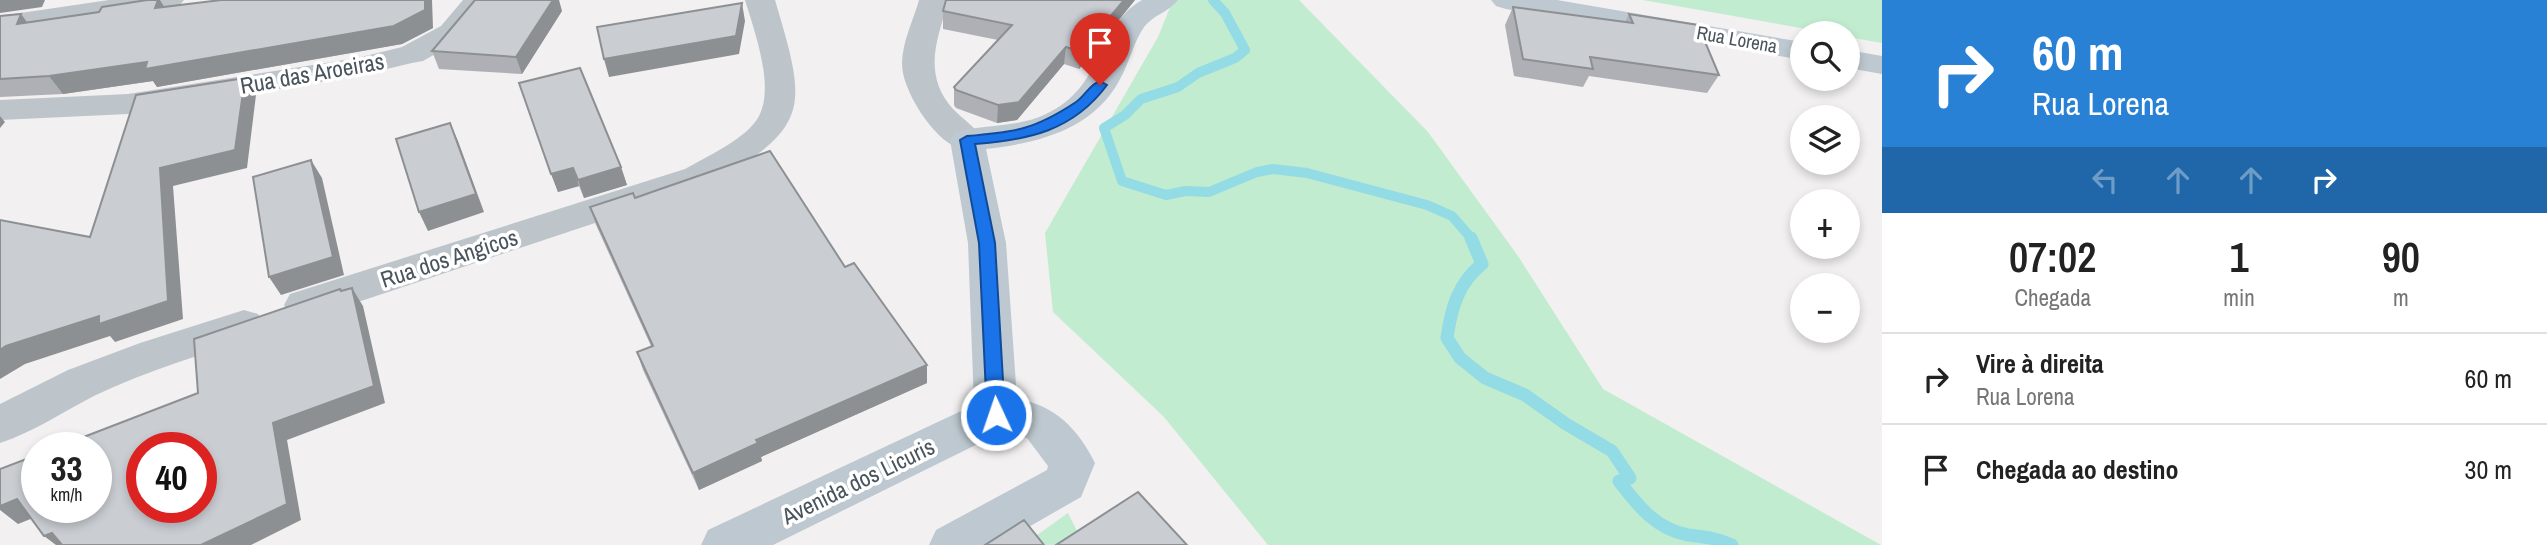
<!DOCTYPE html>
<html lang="pt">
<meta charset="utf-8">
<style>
:root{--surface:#fff;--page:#f6f6f6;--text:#222;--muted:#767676;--line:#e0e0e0}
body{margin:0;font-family:"Archivo Narrow",sans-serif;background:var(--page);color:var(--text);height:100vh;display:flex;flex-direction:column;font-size:26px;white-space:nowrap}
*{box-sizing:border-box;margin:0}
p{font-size:23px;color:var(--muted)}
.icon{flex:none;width:38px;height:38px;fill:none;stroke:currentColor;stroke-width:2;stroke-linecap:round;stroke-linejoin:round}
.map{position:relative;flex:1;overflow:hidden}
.panel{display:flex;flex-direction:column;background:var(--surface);width:665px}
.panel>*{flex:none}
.top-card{background:#2881d4;color:#fff;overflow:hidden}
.controls{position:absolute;left:1790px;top:21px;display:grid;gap:14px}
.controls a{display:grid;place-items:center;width:70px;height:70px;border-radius:50%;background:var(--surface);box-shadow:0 4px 10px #0003;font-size:35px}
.speed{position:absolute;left:21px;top:432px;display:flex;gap:14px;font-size:35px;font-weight:700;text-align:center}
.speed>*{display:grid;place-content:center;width:91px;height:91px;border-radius:50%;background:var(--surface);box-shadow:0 4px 10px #0003;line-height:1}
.speed small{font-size:18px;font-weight:400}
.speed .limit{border:10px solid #d22;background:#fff;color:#111}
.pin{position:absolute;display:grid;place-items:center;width:60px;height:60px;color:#fff;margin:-72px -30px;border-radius:50% 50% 50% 0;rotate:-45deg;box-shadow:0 0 7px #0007}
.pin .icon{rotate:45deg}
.me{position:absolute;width:77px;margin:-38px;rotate:357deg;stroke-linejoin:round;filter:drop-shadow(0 0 5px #0008)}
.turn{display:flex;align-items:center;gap:24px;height:147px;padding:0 35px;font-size:32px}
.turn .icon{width:91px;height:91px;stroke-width:2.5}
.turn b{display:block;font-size:49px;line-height:60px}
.lanes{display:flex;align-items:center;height:66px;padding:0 35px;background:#0003;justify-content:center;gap:35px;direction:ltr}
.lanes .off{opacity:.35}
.eta{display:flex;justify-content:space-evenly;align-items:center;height:119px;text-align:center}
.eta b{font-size:42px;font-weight:600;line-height:49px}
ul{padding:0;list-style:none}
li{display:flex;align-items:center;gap:21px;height:91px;padding:0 35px;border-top:2px solid var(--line)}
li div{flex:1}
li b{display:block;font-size:26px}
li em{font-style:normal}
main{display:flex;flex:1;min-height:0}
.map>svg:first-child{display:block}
.green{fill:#c2eccf}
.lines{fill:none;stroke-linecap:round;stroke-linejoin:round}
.stream-far1{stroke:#93dbe5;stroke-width:10}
.stream{stroke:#93dbe5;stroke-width:13}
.street{fill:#bdc5cb;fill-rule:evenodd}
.secondary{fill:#bdc8d0;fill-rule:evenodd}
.wall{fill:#aeb0b5}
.shaded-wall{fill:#8d9093}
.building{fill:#cacdd2;stroke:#8d9093;stroke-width:2;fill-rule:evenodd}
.route{fill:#1a73e8;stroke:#114b97;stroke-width:2}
.labels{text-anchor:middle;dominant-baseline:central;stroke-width:7;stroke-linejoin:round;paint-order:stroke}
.far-street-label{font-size:19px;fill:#49545c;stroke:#fff}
.street-label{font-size:23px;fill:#49545c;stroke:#fff}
</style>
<main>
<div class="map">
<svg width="1882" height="545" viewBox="0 0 1882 545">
<rect width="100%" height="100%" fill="#f2f0f0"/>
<path class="green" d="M1173 0H1299L1428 132 1518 256 1603 389 1881 545H1268L1164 417 1053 312 1045 233 1158 37Z
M1643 0H1882V43L1848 37V33H1829Z
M1068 513 1084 545H1023Z"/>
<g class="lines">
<path class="stream-far1" d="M1213 0 1225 13 1245 50 1235 58 1198 73 1178 87 1141 99 1125 115 1104 128 1122 181 1166 195 1185 191 1209 192 1257 172 1273 169 1307 173 1427 205 1452 216 1472 239"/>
<path class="stream" d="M1471 238 1482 264C1458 283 1451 309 1447 338L1460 358 1485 378 1525 395 1566 424 1612 451 1630 478 1619 481C1638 506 1656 529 1688 535 1703 537 1718 538 1732 545"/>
<path class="street" d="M109 0H184L179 6 169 9 0 34V16Z
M463 0H493L463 38 423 61 412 63 357 76 128 114 0 120V100L128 94 357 58 402 47 441 26Z
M745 0H775C807 108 812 126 709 185L304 320 290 316 284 305 290 294 685 169C706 157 748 138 759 116 775 86 754 30 745 0Z
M919 0H949C937 39 922 74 953 109 963 119 976 128 984 140L979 148C971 150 966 152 958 148 933 139 902 90 902 64 902 42 913 21 919 0Z
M244 310 258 314 264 325 258 336C204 354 148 370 96 395 64 411 34 432 0 443V404L68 370 140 343Z"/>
<path class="secondary" d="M1142 0H1178C1169 12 1153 15 1144 27 1133 43 1129 64 1119 81 1092 130 1038 143 986 149L1006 243 1017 399C1055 405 1078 429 1095 463L1081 497 997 545H929L936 530 1047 470 1048 466 1027 438 1000 433 773 545H701L708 530 974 405 968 243 950 140 955 132C985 124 1017 128 1046 114 1106 86 1093 29 1142 0Z
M1491 0H1557L1802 42V60L1506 9 1496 6Z
M1848 50 1882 56V74L1848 68Z"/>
</g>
<path class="wall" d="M946 0H1135L1079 69 1064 64 1017 120 997 123 956 108 954 105V87L998 40 943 29V11Z
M164 7 433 28 402 44 157 87 153 81 63 94 0 97V16L21 14 27 22Z
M1513 7 1625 22 1629 14 1719 75 1707 93 1589 76 1583 87 1514 76 1505 25Z
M562 11 522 74 439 69 432 51Z
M519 83 621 167 627 185 584 198 579 186 558 192Z
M635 198 845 267 927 365V383L761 457 762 461 699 490 643 370 637 352 651 346 596 225 590 207Z"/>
<path class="shaded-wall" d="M0 0H45L42 7 0 13Z
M158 0H160L170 16 155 8Z
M425 0H432L433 28 402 44 157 87 153 81 63 94 49 76Z
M553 0H559L562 11 522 74 516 57Z
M1124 0H1135L1079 69 1081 52Z
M742 3 745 21 739 54 609 77 604 59Z
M21 14 34 32 17 24Z
M1066 47 1064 64 1017 120 997 123 998 105Z
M245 78 256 95 247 168 173 186 183 319 115 342 110 336 25 364 0 379V350L6 346 160 168Z
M0 116 5 122 0 128Z
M450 123 458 141 484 212 428 231 419 212Z
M311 160 322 178 344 275 281 295 269 277Z
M621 167 627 185 584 198 578 180Z
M573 168 579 186 558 192 551 174Z
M352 288 363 306 385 403 287 440 301 520 251 545H201Z
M927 365V383L761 457 762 461 699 490 693 473 756 440Z
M17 499 38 516 18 524 0 510V506Z
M52 533 67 545H56L44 536Z"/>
<path class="building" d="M147 0H158L155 8 221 0H425V10L394 26 145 69 147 62 49 76 0 79V16L21 14 17 24 99 12 102 7Z
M475 0H553L516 57 432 51Z
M946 0H1124L1081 52 1066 47 1019 102 998 105 956 90 954 87 1012 25 943 11Z
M742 3 736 36 604 59 597 27Z
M1513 7 1633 23 1629 14 1698 25 1719 75 1590 57 1593 69 1523 59Z
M580 68 621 167 578 180 573 168 551 174 519 83Z
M245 78 235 150 160 168 168 301 99 324V316L6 346 0 350V220L90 237 136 95Z
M450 123 476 194 419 212 396 139Z
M770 151 845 267 854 263 927 365 756 440 758 443 693 473 637 352 653 346 590 207 633 193 635 198 649 193Z
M311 160 333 257 269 277 253 177Z
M352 288 374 386 273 423 287 504 201 545H62L52 533 44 536 17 499 0 506V469L37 455V508H96V448H55L198 393 194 339 340 289 341 291ZM142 448H201V508H142Z
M1138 492 1187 545H1056Z
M1024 520 1044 545H985Z"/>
<path class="route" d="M1100 81 1107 85C1073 131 1028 140 975 144L995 243 1005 415 1002 421 996 423 990 421 987 415 979 243 960 140 967 136C1015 132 1034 130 1076 102 1085 96 1090 84 1100 81Z"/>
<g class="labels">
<g class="far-street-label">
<text transform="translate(1737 39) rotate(10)">Rua Lorena</text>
</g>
<g class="street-label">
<text transform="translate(312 73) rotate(-10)">Rua das Aroeiras</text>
<text transform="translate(449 258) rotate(-18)">Rua dos Angicos</text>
<text transform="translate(858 481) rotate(-26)">Avenida dos Licuris</text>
</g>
</g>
</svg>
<div class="controls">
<a><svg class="icon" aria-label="search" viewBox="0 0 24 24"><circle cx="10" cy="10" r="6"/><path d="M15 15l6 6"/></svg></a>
<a><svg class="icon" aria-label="layers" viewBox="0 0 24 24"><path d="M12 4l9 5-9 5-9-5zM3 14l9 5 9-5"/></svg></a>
<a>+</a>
<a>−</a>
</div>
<div class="speed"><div>33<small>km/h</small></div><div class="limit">40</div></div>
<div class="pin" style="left:1100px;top:85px;background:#d93025"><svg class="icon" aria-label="arrive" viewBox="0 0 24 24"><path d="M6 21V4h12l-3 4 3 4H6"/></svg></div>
<svg class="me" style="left:996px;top:415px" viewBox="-20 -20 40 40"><circle r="17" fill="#1a73e8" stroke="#fff" stroke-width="3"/><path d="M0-11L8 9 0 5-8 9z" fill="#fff"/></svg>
</div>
<section class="panel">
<div class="top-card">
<div class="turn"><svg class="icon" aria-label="right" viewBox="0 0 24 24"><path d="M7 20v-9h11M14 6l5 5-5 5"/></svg><div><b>60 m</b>Rua Lorena</div></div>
<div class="lanes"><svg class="icon off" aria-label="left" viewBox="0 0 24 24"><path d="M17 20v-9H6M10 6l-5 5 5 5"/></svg><svg class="icon off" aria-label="ahead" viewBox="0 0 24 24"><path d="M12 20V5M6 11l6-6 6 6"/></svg><svg class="icon off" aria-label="ahead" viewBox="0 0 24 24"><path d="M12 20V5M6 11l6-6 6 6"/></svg><svg class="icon" aria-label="right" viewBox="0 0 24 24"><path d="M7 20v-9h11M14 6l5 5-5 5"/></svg></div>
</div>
<div class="eta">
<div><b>07:02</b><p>Chegada</p></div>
<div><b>1</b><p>min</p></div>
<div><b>90</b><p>m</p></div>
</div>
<ul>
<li><svg class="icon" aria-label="right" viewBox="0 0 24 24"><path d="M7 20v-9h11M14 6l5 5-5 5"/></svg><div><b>Vire à direita</b><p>Rua Lorena</p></div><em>60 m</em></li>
<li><svg class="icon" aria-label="arrive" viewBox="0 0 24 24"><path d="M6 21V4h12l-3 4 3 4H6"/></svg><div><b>Chegada ao destino</b></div><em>30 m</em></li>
</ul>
</section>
</main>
